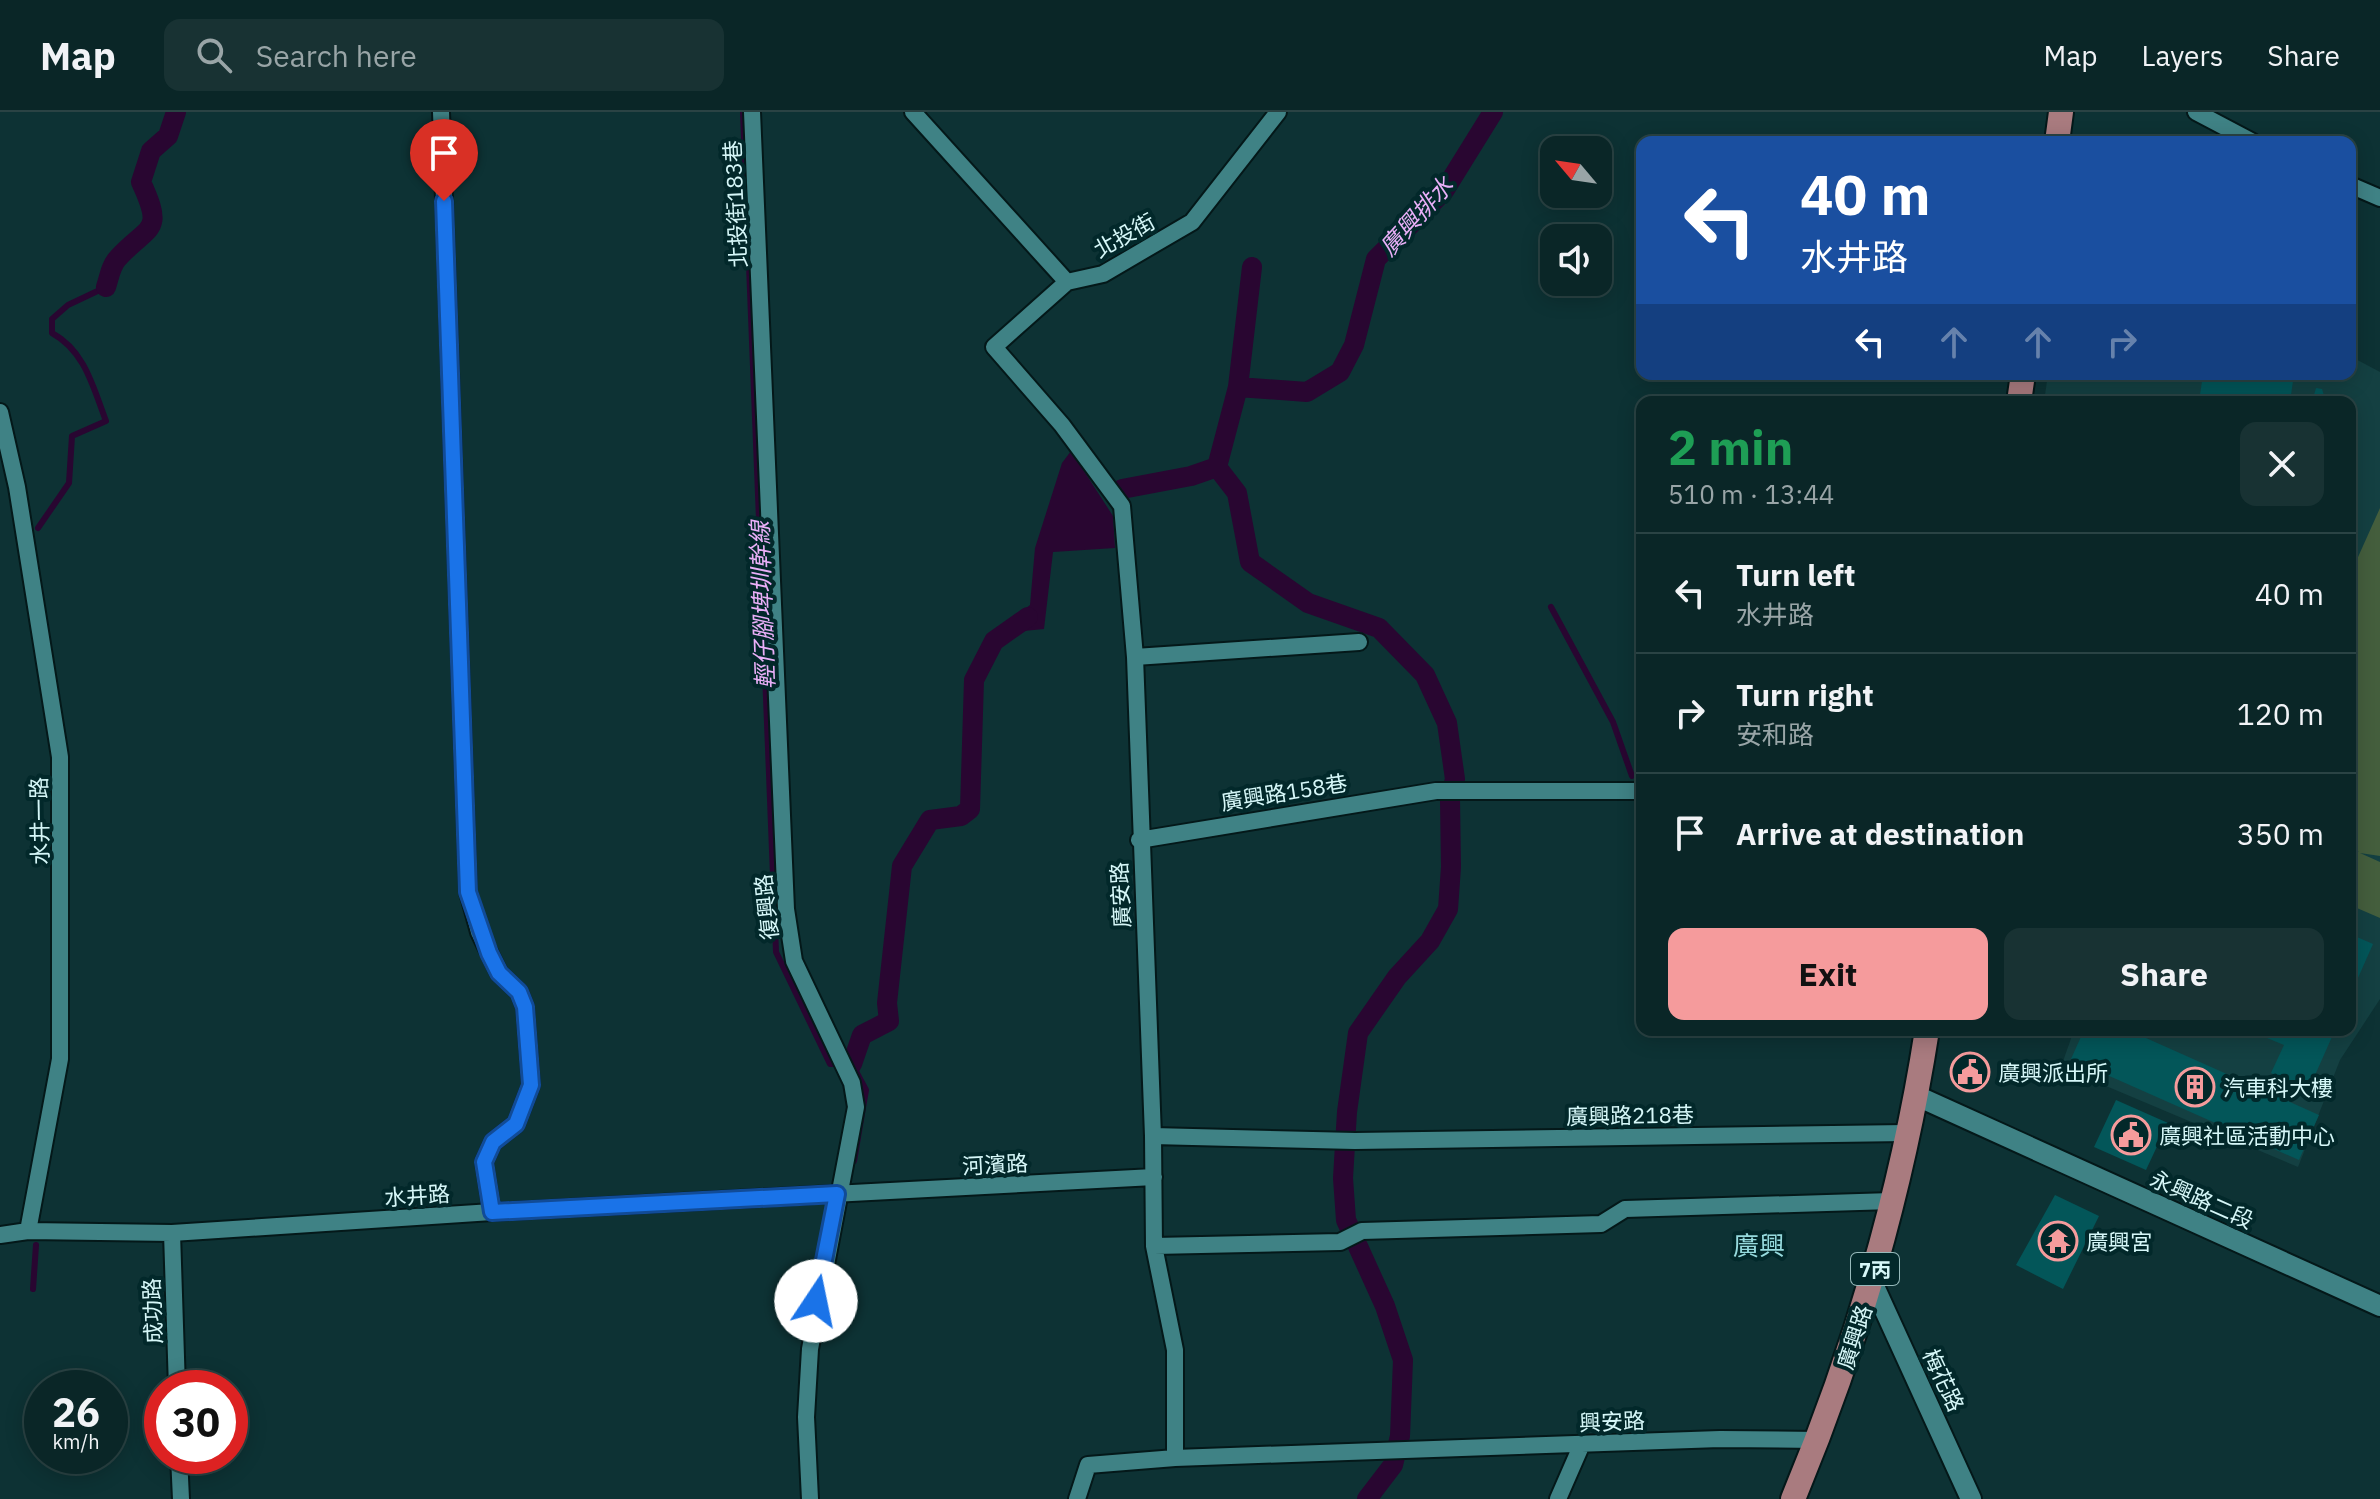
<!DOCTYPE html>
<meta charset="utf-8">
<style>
:root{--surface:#0a2627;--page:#183233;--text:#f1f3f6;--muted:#99a5a7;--line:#2a4344;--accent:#f59b9c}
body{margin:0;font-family:"IBM Plex Sans","Noto Sans TC",sans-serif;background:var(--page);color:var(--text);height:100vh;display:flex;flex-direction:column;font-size:30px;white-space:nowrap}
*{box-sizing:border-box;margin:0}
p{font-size:26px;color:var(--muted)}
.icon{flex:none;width:44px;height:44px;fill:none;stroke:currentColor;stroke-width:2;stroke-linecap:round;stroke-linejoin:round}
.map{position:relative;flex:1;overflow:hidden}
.sheet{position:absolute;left:1636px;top:284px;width:720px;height:640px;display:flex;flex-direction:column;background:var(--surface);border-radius:16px;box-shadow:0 4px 20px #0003,0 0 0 2px var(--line)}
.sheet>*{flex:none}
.hud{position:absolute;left:1636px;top:24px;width:720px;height:244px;border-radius:16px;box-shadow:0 4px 20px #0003,0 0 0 2px var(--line);background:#1a4fa0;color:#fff;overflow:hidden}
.needle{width:52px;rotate:299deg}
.tools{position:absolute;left:1540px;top:24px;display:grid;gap:16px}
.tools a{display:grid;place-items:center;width:72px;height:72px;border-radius:16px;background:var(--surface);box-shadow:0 4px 20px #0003,0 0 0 2px var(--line);font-size:40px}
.speed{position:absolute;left:24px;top:1258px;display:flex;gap:16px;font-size:40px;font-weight:700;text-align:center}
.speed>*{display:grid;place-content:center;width:104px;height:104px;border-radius:50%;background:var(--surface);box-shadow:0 4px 20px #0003,0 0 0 2px var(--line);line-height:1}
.speed small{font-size:20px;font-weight:400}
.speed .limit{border:12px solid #d22;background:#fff;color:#111}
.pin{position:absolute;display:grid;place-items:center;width:68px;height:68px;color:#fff;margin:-82px -34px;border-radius:50% 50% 50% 0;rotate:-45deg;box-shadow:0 0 8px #0007}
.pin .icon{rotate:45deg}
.me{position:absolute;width:88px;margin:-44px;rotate:11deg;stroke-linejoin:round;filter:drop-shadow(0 0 6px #0008)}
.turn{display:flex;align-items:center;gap:28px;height:168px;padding:0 32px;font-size:36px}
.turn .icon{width:104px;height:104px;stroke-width:2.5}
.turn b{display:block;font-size:56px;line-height:68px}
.lanes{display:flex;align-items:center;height:76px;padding:0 32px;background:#0003;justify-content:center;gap:40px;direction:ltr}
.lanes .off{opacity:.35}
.round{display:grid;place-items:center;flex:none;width:84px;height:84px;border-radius:16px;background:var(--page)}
.overview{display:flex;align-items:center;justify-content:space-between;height:136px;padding:0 32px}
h1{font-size:48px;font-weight:800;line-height:60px;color:#1e9e55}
.cta{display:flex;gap:16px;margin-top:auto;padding:16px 32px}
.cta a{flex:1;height:92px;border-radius:16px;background:var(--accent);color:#111;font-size:32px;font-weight:800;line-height:92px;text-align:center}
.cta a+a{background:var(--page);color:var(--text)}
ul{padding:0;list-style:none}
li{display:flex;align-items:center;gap:24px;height:120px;padding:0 32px;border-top:2px solid var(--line)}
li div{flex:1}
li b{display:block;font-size:30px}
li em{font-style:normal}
header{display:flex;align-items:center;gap:48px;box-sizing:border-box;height:112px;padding:0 40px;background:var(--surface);border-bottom:2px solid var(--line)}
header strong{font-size:38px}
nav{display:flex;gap:44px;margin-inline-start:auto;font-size:28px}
.search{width:560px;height:72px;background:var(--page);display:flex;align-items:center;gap:20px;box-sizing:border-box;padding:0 28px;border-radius:16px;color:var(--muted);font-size:30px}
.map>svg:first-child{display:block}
.built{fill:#144042}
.green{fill:#445e3d}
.water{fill:#290631}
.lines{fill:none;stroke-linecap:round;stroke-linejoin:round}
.stream{stroke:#290631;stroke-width:6}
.canal{stroke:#290631;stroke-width:20}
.building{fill:#035659}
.minor-casing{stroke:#041819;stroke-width:20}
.tertiary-casing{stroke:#041819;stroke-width:24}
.primary-casing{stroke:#041819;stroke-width:28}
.minor{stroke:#3f8285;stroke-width:16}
.tertiary{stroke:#3f8285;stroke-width:20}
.primary{stroke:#a97b7f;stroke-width:24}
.route-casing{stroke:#114b97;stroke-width:20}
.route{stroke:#1a73e8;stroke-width:14}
.labels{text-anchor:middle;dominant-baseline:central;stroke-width:8;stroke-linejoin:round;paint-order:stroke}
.shield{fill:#02282a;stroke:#96b9ba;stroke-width:2}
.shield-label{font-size:20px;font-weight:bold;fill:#d6f7f8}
.street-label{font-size:22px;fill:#d6f7f8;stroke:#02282a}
.poi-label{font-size:22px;fill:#d6f7f8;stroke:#02282a;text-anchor:start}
.water-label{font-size:24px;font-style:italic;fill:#e9aff8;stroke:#02282a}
.quarter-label{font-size:26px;fill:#96dadd;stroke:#02282a}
</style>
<header>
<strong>Map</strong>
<div class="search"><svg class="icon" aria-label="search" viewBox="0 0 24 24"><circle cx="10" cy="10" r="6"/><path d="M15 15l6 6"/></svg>Search here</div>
<nav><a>Map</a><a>Layers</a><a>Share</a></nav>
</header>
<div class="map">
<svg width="2380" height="1387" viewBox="0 0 2380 1387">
<rect width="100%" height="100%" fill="#0d3234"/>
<path class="built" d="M2350 244 2380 260V887L2340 948 2298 1055 2061 955 2074 918H2350V290H2044L2048 262H2350Z"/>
<path class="green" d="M2380 396V744L2360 741 2380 750V806L2350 793V737L2359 740 2350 735V463Z"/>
<path class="water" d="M1071 339 1113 404 1115 436 1053 440 1044 517 992 522 1030 493 1035 436 1062 351Z"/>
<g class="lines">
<path class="stream" d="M743 0 776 840 830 952H852L866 978 854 1049
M38 416 69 371 72 324 106 309C93 275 85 239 52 221V207L68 193 106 175
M1551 495 1613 610 1632 664
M33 1177 36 1133"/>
<path class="canal" d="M106 175C109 166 111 153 118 146 149 112 165 122 141 70L151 39 168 24 176 0
M1238 275 1252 155
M1217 355 1237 381 1250 450 1308 491 1379 516 1425 563 1447 611 1455 667 1450 687 1451 755 1448 797 1430 829 1397 865 1358 921 1347 1000 1343 1066 1346 1108 1385 1194 1403 1248 1400 1324 1393 1353 1367 1387
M1217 355 1238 275 1307 280 1340 260 1354 233 1376 147 1444 79 1493 0
M1122 377 1191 364 1217 355
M852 952 862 923 889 909 887 891 902 754 930 708 961 704 970 697 974 568 994 529 1028 505"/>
</g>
<path class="building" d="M2203 262H2294L2290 290H2199Z
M2316 276 2322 277 2325 287 2333 290H2312Z
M2350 822 2373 832 2350 884Z
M2084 918H2128L2319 1003 2299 1048 2071 947Z
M2270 918H2335L2308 979 2271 961 2284 933 2267 926Z
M2116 988 2168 1011 2146 1058 2094 1035Z
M2055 1083 2099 1104 2063 1177 2016 1153Z"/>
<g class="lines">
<defs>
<path id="minor" d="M441 0 468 780 479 820 499 861 519 880 525 895 531 973 516 1012 493 1030 484 1050 492 1100
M752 0 786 797 794 849 852 971 856 995 810 1237 806 1305 810 1387
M913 0 1067 170 1103 162 1192 110 1278 0
M2196 0 2253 30
M2350 73 2380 86
M1067 170 994 235 1062 313 1122 394 1135 545 1153 1024 1154 1134 1175 1238V1346
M0 300 17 375 60 645V947L28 1119
M1135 545 1359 530
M1139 728 1436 679H1642
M1153 1024 1355 1029 1906 1021
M172 1121 177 1276
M0 1123 28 1119 172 1121 492 1100 1154 1065
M1154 1134 1340 1130 1362 1119 1601 1112 1625 1097 1892 1089
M179 1344 181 1387
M1077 1387 1088 1353 1175 1346 1720 1327 1818 1328
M1558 1387 1582 1332"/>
<path id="tertiary" d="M1917 984 2380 1194
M1872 1170 1971 1387"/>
<path id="primary" d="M2057 30 2061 0
M2019 290 2023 262
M1793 1387C1856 1236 1902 1079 1927 918"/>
</defs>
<use href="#minor" class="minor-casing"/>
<use href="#tertiary" class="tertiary-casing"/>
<use href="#primary" class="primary-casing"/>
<use href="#minor" class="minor"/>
<use href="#tertiary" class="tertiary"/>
<use href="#primary" class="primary"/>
</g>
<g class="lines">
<defs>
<path id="route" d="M444 89 468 780 489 841 499 861 519 880 525 895 531 973 516 1012 493 1030 484 1050 492 1100 837 1082 816 1189"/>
</defs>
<use href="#route" class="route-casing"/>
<use href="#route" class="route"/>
</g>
<defs>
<symbol id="civic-ring" viewBox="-11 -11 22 22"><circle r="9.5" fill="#02282a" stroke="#f59b9c" stroke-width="1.5"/><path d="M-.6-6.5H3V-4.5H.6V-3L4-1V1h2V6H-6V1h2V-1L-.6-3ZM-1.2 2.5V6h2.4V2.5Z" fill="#f59b9c"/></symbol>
<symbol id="building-ring" viewBox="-11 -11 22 22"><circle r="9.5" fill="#02282a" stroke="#f59b9c" stroke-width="1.5"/><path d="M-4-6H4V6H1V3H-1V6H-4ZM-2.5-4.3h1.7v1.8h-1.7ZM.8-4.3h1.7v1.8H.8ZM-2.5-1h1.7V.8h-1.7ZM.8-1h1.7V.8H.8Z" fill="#f59b9c"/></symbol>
<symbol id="temple-ring" viewBox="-11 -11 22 22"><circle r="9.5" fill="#02282a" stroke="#f59b9c" stroke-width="1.5"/><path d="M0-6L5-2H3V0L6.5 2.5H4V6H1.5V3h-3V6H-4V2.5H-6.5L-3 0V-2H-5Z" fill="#f59b9c"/></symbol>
</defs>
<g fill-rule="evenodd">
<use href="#civic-ring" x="1948" y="938" width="44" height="44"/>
<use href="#building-ring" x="2173" y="953" width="44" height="44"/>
<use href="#civic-ring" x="2109" y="1001" width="44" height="44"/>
<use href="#temple-ring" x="2036" y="1107" width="44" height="44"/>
</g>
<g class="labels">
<rect class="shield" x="1851" y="1141" width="48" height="32" rx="6"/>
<g class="shield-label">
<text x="1875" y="1157">7丙</text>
</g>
<g class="street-label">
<text transform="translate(735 92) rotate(-93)">北投街183巷</text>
<text transform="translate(1124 123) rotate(-29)">北投街</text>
<text transform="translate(1284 680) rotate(-9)">廣興路158巷</text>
<text transform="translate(39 709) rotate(-91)">水井一路</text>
<text transform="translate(1120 783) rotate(-93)">廣安路</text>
<text transform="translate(766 795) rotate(-96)">復興路</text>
<text transform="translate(1630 1003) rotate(-1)">廣興路218巷</text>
<text transform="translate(995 1052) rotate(-3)">河濱路</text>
<text transform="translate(417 1083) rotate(-4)">水井路</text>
<text transform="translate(2202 1087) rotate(24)">永興路二段</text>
<text transform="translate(152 1199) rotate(-92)">成功路</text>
<text transform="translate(1854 1225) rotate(-72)">廣興路</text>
<text transform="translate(1944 1268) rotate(65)">梅花路</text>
<text transform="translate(1612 1309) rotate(-2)">興安路</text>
</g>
<g class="poi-label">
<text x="1998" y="960">廣興派出所</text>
<text x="2223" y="975">汽車科大樓</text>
<text x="2159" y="1023">廣興社區活動中心</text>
<text x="2086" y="1129">廣興宮</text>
</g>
<g class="water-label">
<text transform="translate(1416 104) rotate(-48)">廣興排水</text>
<text transform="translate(762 493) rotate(-92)">輕仔腳埤圳幹線</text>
</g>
<g class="quarter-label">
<text x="1759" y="1133">廣興</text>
</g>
</g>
</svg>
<div class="tools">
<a><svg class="needle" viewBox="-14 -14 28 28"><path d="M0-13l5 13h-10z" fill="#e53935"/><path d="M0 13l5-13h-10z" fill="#99a5a7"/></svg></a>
<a><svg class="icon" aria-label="sound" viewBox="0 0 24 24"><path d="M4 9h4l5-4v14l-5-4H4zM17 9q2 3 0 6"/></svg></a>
</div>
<div class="speed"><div>26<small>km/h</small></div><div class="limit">30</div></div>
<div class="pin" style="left:444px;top:89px;background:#d93025"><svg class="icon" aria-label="arrive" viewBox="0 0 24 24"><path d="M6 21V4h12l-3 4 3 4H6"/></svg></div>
<svg class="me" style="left:816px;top:1189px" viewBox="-20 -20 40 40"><circle r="19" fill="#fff"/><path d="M0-13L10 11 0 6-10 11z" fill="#1a73e8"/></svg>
<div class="hud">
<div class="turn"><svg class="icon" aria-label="left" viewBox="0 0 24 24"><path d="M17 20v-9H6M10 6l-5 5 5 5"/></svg><div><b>40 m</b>水井路</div></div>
<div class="lanes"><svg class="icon" aria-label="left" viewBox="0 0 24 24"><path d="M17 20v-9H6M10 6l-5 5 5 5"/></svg><svg class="icon off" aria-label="ahead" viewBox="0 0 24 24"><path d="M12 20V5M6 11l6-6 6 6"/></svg><svg class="icon off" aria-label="ahead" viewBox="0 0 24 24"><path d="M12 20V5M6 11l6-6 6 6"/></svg><svg class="icon off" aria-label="right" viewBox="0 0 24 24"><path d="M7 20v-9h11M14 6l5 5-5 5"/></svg></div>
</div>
<section class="sheet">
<div class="overview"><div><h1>2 min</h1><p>510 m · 13:44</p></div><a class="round"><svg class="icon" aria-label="close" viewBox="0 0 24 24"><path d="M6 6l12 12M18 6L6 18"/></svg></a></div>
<ul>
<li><svg class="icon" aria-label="left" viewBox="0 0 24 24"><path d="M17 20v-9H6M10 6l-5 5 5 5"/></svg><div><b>Turn left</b><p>水井路</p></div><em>40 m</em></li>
<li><svg class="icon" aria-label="right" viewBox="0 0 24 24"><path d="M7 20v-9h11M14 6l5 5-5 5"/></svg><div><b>Turn right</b><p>安和路</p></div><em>120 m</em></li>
<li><svg class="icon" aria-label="arrive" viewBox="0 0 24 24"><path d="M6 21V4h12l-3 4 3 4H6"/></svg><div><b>Arrive at destination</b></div><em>350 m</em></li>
</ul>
<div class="cta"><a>Exit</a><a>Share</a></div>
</section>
</div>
